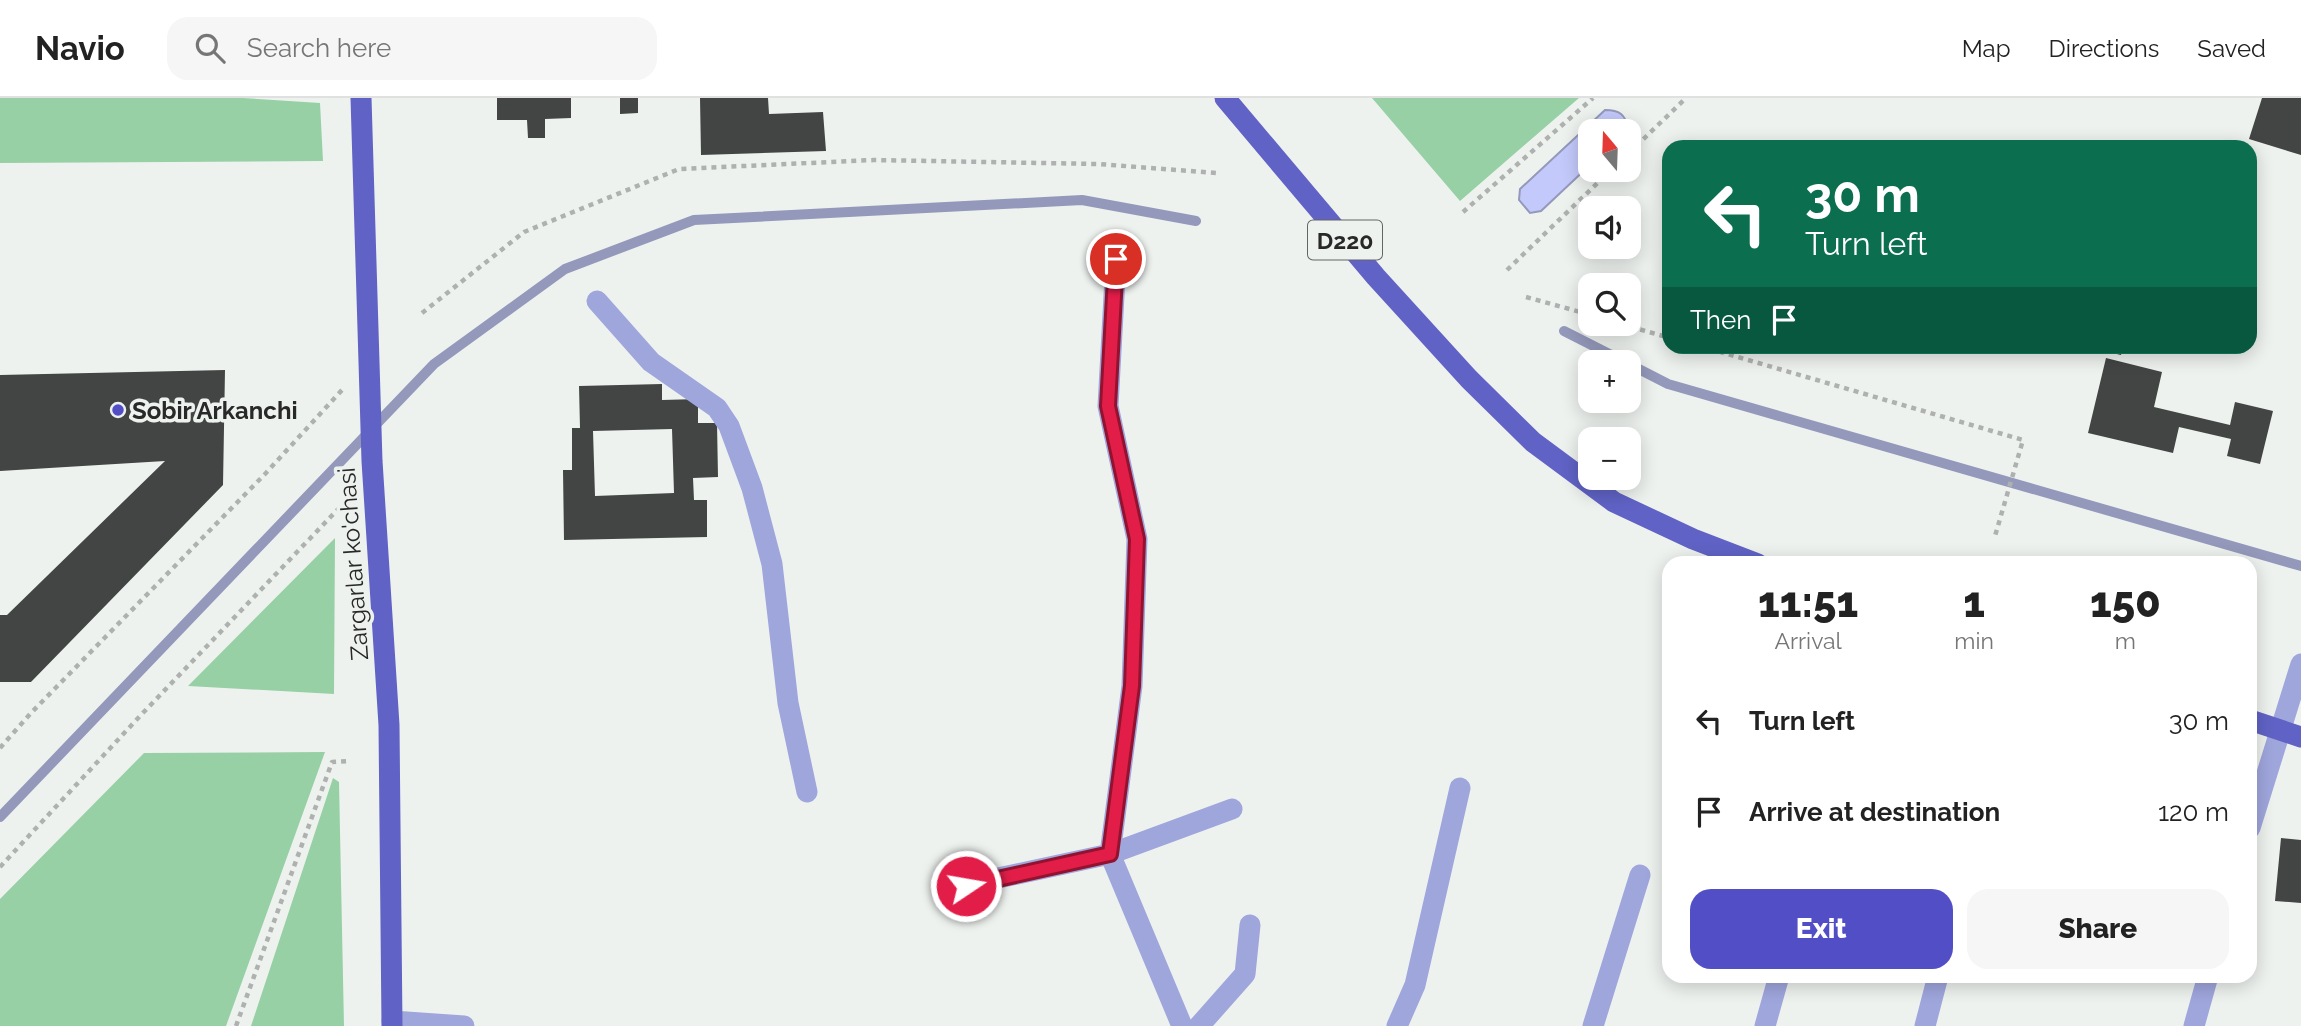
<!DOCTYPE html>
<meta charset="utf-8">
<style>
:root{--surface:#fff;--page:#f6f6f6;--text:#222;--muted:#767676;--line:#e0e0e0;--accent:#524fc6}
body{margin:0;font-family:Raleway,sans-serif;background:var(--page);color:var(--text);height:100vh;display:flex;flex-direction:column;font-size:26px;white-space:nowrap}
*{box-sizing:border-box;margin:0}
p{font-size:23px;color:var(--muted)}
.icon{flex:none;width:38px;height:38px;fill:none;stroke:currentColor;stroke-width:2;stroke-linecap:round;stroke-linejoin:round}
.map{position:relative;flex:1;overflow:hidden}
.sheet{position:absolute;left:1662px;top:458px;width:595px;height:427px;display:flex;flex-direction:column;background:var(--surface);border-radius:21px;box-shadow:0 4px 18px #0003}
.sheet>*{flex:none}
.hud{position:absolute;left:1662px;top:42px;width:595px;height:214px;border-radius:21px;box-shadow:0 4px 18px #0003;background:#0b6e4f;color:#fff;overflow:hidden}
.needle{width:46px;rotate:341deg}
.tools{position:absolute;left:1578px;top:21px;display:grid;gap:14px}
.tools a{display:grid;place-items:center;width:63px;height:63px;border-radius:14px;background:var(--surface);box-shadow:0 4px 18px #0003;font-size:35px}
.pin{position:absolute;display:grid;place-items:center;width:60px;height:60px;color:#fff;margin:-30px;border:4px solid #fff;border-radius:50%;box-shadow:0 2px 7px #0007}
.me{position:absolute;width:77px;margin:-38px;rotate:78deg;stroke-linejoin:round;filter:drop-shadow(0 0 5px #0008)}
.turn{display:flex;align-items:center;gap:24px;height:147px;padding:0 28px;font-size:32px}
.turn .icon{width:91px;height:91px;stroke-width:2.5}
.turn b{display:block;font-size:49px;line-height:60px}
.then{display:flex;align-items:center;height:66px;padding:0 28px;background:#0003;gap:14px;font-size:26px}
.eta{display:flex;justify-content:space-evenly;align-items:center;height:119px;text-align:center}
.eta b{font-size:42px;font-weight:800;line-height:49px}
.primary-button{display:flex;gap:14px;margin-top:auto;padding:14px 28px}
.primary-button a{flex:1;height:80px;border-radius:21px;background:var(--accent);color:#fff;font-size:28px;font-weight:800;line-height:80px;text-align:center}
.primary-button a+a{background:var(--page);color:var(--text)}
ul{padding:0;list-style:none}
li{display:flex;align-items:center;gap:21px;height:91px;padding:0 28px}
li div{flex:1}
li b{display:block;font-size:26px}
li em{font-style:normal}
header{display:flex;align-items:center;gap:42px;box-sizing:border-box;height:98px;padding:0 35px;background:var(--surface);border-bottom:2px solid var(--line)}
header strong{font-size:33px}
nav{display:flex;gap:38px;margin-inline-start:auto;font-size:24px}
.search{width:490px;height:63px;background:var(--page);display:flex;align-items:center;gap:18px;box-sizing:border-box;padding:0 24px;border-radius:21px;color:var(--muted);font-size:26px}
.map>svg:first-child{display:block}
.green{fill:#97d0a4}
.water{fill:#c3cafb;stroke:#9499bb;stroke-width:2}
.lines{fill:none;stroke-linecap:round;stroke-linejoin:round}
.stream{stroke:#9499bb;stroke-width:10}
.building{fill:#424543;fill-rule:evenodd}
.path{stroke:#aeb1af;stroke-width:4.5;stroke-dasharray:5 5;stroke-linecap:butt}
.minor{stroke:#9fa6dc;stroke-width:21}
.major{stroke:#6063c5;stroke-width:21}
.route-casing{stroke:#92132f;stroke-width:18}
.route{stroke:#e11d48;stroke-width:12}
.poi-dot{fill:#524fc6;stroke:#eef2ef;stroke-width:2.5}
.labels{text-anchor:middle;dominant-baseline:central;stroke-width:7;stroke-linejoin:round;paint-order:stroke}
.shield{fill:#eef2ef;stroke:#636563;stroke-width:2}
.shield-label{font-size:23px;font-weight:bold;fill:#272827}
.poi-label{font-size:24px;font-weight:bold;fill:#272827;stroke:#eef2ef;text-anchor:start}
.street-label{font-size:24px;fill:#272827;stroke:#eef2ef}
</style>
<header>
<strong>Navio</strong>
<div class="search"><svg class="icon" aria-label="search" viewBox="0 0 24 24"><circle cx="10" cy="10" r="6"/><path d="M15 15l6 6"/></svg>Search here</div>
<nav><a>Map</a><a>Directions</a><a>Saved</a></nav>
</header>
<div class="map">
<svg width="2301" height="928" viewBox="0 0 2301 928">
<rect width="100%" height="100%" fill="#eef2ef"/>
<path class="green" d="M0 0H243L320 5 323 63 0 65Z
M1372 0H1579L1460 103Z
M335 440 334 596 188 588Z
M325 654 226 928H0V801L144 655Z
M333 680 339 684 344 928H251Z"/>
<path class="water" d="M1605 12C1620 12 1624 16 1629 30L1626 33H1591V66L1541 113 1530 115 1519 102 1520 91Z"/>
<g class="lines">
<path class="stream" d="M1564 233 1625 264
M1629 266 1668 286 2301 468
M0 719 434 266 565 171 694 122 1082 102 1196 123"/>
</g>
<path class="building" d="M497 0H571V20L545 21V40H528L527 22H497Z
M620 0H638V15L620 16Z
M700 0H768L769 16 823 14 826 53 701 57Z
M2262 0H2301V57L2249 41Z
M1936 44 1963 47V49H1935Z
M2082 248H2123L2121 257Z
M2106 260 2162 274 2154 309 2230 327 2235 304 2273 313 2260 366 2227 358 2231 341 2179 329 2173 355 2088 335Z
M225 272 223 387 31 584H0V517H7L165 363 0 373V277Z
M662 286V302L698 301V325H717L718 379 693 380 694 402H707V439L564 442 563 372H572V330H580L579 288ZM672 331 674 395 595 398 593 333Z
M2281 740 2301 742V805L2275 803Z"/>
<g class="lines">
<path class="path" d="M1629 55 1686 0
M1463 114 1593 0
M1507 172 1611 72
M1526 199 1591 217
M422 215 524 134 679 71 874 62 1098 66 1217 75
M1621 226 1670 240
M1700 248 2023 342 1995 438
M0 650 31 615 265 376 342 292
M0 769 140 618 343 406
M236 928 332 664 349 663"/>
<path class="minor" d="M1116 161 1108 308 1137 441 1132 588 1110 756 1182 928
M597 203 651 264 717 310 729 328 752 390 772 466 788 605 807 694
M2250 730 2301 566
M966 787 1110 756 1232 711
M392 923 464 928
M1199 928 1245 876 1250 827
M1397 928 1415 887 1460 690
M1593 928 1640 777
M1765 928 1779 878
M1925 928 1938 878
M2194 928 2208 878"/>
<path class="major" d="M361 0 372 363 389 627 392 928
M1225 0 1376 179 1469 281 1533 344 1614 404 1693 441 1758 466
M2250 622 2301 639"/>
</g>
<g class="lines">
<defs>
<path id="route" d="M966 788 1110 756 1132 588 1137 441 1108 308 1116 161"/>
</defs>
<use href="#route" class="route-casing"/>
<use href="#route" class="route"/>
</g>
<circle class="poi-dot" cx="118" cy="312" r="7"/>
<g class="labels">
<rect class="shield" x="1308" y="122.5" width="74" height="39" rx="5"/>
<g class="shield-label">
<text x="1345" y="142">D220</text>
</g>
<g class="poi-label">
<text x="132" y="312">Sobir Arkanchi</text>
</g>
<g class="street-label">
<text transform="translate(353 466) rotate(-94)">Zargarlar ko'chasi</text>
</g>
</g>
</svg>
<div class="tools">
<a><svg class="needle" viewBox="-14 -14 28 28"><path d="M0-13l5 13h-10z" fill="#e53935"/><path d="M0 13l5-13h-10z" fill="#767676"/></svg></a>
<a><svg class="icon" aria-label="sound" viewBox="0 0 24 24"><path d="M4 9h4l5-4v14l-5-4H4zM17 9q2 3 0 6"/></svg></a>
<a><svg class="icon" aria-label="search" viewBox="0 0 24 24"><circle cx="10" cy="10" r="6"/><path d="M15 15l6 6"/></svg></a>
<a>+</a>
<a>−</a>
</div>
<div class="pin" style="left:1116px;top:161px;background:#d93025"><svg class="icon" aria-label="arrive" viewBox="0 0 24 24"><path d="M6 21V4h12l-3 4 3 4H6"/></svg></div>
<svg class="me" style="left:966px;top:788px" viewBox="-20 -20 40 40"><circle r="17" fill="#e11d48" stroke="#fff" stroke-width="3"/><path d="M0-11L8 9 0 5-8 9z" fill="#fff"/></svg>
<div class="hud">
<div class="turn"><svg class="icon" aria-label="left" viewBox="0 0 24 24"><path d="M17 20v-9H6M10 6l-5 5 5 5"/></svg><div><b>30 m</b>Turn left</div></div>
<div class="then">Then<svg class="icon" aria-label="arrive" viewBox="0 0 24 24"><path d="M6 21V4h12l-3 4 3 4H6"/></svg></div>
</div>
<section class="sheet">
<div class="eta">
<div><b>11:51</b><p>Arrival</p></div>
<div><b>1</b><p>min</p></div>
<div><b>150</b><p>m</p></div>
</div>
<ul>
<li><svg class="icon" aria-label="left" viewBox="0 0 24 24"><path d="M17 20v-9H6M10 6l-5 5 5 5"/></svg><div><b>Turn left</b></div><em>30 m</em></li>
<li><svg class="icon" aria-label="arrive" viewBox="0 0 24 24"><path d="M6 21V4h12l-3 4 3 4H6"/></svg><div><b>Arrive at destination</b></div><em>120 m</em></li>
</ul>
<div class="primary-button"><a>Exit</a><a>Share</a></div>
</section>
</div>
